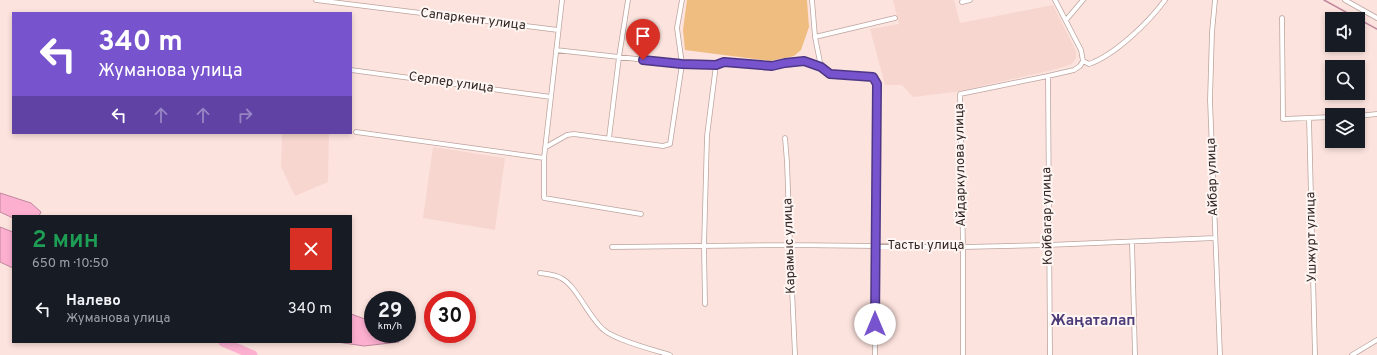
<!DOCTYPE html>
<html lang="ru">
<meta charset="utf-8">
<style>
:root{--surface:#171b24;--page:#242831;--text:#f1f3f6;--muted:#9ea1a6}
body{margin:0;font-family:Overpass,sans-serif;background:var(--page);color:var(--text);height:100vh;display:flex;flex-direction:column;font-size:15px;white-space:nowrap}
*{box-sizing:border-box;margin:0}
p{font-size:13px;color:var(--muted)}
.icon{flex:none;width:22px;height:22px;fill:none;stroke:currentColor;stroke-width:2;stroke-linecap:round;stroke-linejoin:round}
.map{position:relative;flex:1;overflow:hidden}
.drawer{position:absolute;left:12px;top:215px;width:340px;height:128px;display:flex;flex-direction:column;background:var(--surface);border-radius:0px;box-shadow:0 2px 6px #0003}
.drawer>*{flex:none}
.hud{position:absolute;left:12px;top:12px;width:340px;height:122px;border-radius:0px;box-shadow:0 2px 6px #0003;background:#7753cd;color:#fff;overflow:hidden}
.buttons{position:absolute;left:1325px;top:12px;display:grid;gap:8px}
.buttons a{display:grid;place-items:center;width:40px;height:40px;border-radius:0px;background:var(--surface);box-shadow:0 2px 6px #0003;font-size:20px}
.speed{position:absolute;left:364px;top:291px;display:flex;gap:8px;font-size:20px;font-weight:700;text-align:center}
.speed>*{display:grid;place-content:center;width:52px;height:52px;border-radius:50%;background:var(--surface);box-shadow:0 2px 6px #0003;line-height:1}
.speed small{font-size:10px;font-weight:400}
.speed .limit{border:6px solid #d22;background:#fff;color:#111}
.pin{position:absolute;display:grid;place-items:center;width:34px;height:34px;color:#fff;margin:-41px -17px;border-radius:50% 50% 50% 0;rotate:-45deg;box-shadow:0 0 4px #0007}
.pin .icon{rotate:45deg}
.me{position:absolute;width:44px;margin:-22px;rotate:0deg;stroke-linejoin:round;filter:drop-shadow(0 0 3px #0008)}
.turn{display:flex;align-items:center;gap:14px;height:84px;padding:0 20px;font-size:18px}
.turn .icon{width:52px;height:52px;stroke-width:2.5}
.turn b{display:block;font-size:28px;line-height:34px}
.lanes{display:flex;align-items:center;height:38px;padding:0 20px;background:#0003;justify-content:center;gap:20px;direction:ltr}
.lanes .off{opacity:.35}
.round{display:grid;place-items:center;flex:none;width:42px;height:42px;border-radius:0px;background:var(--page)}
.headline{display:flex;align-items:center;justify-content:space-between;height:68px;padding:0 20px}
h1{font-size:24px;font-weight:600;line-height:30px;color:#1e9e55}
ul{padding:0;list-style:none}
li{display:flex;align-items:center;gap:12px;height:52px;padding:0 20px}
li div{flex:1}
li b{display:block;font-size:15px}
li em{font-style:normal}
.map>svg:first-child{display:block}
.built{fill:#f7d6cf}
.green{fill:#efbd80}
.water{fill:#fdafd0;stroke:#c0869d}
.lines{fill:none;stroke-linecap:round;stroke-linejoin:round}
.stream{stroke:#c0869d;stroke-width:1.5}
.river{stroke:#fdafd0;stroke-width:9}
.street-casing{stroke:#bca49f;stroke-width:5.5}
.street{stroke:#fff;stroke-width:4}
.route-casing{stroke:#4d3685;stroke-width:10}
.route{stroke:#7753cd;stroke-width:7}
.labels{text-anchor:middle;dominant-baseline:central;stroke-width:4;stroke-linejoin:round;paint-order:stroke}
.street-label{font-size:13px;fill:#312826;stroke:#fff5f2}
.quarter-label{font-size:15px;font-weight:bold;fill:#4c3d7a;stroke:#fff5f2}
</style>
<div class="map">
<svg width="1377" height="355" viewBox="0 0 1377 355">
<rect width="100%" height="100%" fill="#fde3de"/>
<path class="built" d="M893 0H954L960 23 1053 5 1076 51V58L1072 64 1053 70 955 92 913 97 902 85H885L870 29 899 24Z
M282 133H329L328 182 295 196 281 167Z
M433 147 505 158 495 230 423 218Z"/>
<path class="green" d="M687 0H807L809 27 801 50 794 56 770 61 685 50 683 30Z"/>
<path class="water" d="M0 193 31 203 41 212 39 216H13V218L0 212Z
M0 227 13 232V268L0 262Z
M351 314 373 322V334H397L399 342 364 346 337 342H351Z"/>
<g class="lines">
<path class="stream" d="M1324 0 1377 29"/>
<path class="river" d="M223 342 253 355"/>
<defs>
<path id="street" d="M316 0 558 30
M562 0 544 158V198L641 214
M812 0 815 37 821 67 830 74 873 77 877 84 875 355
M1055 0 1081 50 1083 61
M1215 0 1212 32 1210 100 1220 355
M1345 0 1377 18
M962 2 970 0
M1282 18 1283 119 1332 117
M1066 20 1083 0
M815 37 895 18
M556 50 682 64 716 65 724 62 772 65 785 63 804 61 821 67
M351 70 551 97
M1048 76 1050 355
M1358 116 1377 114
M1309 118 1315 355
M356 132 544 158
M609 138 619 57 628 0
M785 138 787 162 790 245 795 355
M546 147 567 135 574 134 663 146 670 144 682 64 677 28 682 0
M1132 242 1135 355
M612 247 790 245 963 247 1048 245 1215 238
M540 273C547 274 556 275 561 278 576 285 589 318 604 330 615 340 654 350 670 355
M705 304 704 246 707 136 716 65
M963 355V247L960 94 1048 76 1074 70 1080 66 1083 61 1089 64C1115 55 1149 22 1165 0
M1352 355 1377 340"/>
</defs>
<use href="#street" class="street-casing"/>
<use href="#street" class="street"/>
</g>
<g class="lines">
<defs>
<path id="route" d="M643 60 682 64 716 65 724 62 772 66 785 63 804 61 821 67 830 74 873 77 877 84 875 324"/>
</defs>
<use href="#route" class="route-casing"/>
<use href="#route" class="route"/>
</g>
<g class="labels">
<g class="street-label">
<text transform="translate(473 20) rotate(7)">Сапаркент улица</text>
<text transform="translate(451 83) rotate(8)">Серпер улица</text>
<text transform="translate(961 165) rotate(-91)">Айдаркулова улица</text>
<text transform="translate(1213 177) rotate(-92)">Айбар улица</text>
<text transform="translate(1048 216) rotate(-91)">Койбагар улица</text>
<text transform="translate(1312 237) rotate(-91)">Ушжурт улица</text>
<text transform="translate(790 246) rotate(-92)">Карамыс улица</text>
<text x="926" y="246">Тасты улица</text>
</g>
<g class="quarter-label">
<text x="1093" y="321">Жаңаталап</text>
</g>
</g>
</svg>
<div class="buttons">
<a><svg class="icon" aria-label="sound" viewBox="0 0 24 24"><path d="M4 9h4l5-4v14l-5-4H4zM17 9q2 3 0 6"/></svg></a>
<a><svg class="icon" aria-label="search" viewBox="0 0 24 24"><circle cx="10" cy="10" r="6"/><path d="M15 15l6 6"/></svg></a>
<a><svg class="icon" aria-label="layers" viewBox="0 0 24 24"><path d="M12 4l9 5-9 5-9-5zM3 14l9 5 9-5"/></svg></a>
</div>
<div class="speed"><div>29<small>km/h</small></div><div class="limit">30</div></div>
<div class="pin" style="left:643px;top:60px;background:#d93025"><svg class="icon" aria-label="arrive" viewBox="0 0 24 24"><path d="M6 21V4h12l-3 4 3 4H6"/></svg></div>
<svg class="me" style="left:875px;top:324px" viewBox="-20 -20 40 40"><circle r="19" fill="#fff"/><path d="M0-13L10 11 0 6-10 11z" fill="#7753cd"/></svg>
<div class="hud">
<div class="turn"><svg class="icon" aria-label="left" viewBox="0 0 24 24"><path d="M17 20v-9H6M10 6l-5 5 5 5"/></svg><div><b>340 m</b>Жуманова улица</div></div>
<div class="lanes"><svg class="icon" aria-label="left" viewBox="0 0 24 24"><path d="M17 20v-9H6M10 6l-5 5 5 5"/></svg><svg class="icon off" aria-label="ahead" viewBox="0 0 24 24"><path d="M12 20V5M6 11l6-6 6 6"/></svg><svg class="icon off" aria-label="ahead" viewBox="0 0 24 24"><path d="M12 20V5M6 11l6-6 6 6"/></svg><svg class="icon off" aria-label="right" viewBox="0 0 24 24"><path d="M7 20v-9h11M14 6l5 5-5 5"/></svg></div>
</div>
<section class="drawer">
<div class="headline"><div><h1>2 мин</h1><p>650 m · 10:50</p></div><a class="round" style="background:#d93025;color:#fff"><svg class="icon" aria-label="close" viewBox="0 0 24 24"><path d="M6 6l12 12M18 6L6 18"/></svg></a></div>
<ul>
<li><svg class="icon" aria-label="left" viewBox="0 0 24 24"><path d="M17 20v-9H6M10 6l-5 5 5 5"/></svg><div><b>Налево</b><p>Жуманова улица</p></div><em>340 m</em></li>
</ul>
</section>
</div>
